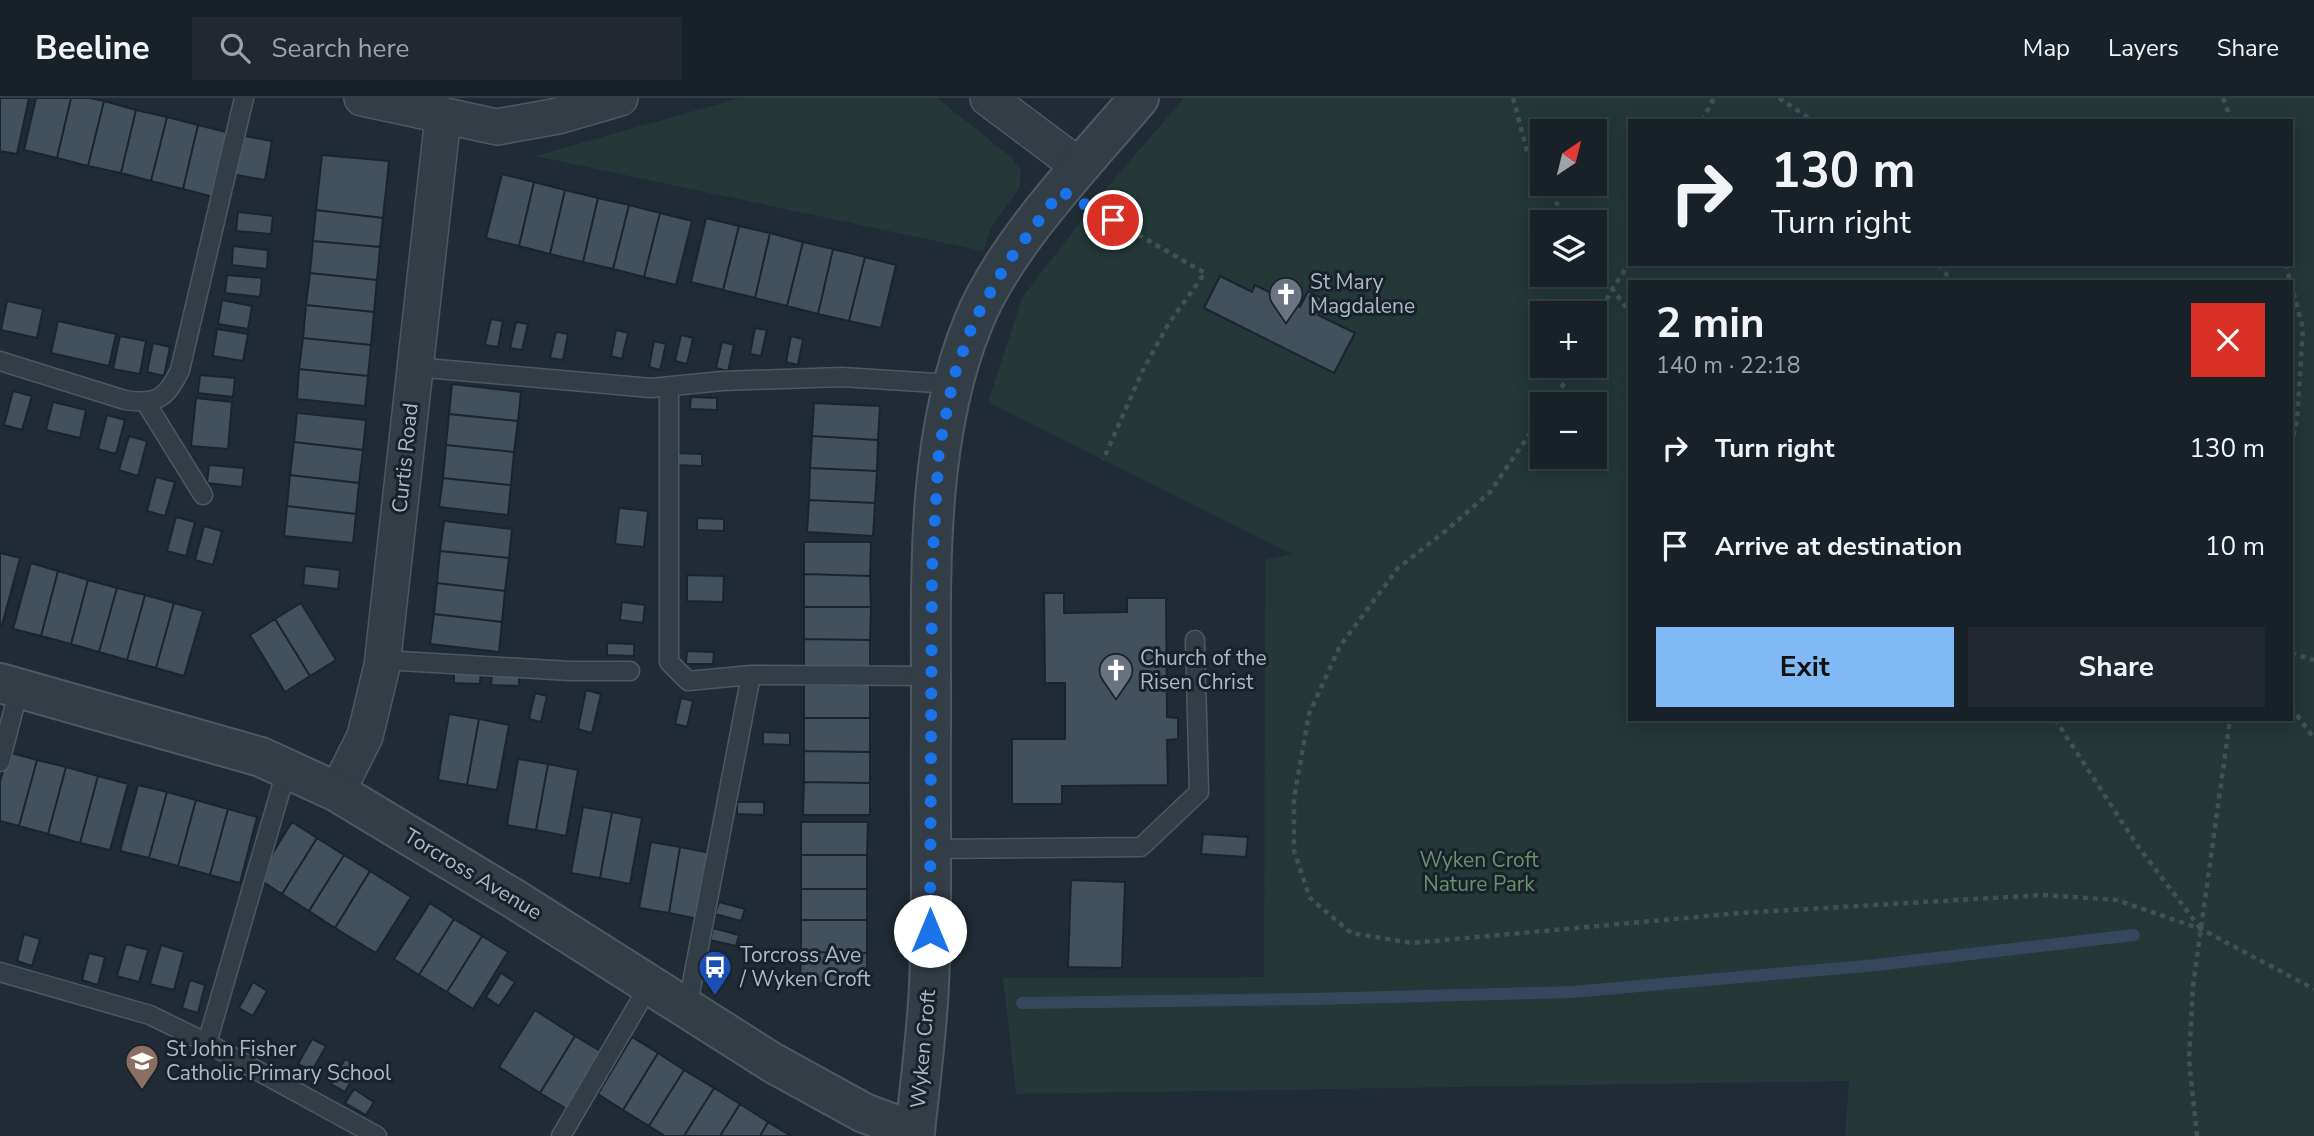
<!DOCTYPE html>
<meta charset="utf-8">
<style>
:root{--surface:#182028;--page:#212830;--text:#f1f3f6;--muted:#9fa3a8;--line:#363e45;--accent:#80b9f4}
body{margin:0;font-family:"Nunito Sans",sans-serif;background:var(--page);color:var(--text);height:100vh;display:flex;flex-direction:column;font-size:26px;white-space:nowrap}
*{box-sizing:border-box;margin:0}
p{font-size:23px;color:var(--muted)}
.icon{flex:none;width:38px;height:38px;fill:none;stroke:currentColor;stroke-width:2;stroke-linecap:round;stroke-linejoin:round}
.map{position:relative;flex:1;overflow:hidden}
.drawer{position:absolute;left:1628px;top:182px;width:665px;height:441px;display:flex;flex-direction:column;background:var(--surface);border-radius:0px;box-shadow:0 4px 18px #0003,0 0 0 2px var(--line)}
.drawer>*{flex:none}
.top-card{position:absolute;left:1628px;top:21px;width:665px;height:147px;border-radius:0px;box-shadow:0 4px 18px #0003,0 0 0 2px var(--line);background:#182028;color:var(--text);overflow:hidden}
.needle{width:46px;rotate:35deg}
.buttons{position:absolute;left:1530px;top:21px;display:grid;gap:14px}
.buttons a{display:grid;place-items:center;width:77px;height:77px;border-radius:0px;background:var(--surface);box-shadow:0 4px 18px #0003,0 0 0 2px var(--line);font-size:35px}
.pin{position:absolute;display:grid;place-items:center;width:60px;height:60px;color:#fff;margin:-30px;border:4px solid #fff;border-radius:50%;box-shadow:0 2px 7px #0007}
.me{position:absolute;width:77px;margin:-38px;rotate:0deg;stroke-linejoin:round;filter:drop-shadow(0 0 5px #0008)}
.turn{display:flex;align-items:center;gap:24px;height:147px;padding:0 28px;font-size:32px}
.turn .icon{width:91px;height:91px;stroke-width:2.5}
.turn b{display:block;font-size:49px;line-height:60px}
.round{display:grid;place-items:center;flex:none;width:74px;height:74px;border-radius:0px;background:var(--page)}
.summary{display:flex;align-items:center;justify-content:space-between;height:119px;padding:0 28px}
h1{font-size:42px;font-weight:700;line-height:52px}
.action{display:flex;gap:14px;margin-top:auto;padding:14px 28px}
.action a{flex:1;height:80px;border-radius:0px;background:var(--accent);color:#111;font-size:28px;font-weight:700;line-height:80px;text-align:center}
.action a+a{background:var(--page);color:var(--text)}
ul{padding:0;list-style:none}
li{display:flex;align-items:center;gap:21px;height:98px;padding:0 28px}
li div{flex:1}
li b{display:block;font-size:26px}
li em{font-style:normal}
header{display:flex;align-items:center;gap:42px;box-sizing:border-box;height:98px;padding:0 35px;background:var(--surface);border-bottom:2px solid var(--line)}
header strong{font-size:33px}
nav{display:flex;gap:38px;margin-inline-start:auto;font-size:24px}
.search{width:490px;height:63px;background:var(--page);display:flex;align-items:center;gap:18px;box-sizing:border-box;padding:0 24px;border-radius:0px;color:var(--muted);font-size:26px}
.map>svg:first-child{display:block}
.green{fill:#233837;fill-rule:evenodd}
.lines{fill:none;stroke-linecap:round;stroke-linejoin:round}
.stream{stroke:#33485d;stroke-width:12}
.building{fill:#43515d;stroke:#1b242c;stroke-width:2}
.service-casing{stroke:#4e5861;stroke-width:21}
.minor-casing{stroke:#4e5861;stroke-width:38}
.tertiary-casing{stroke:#4e5861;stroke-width:42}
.path{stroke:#3f5354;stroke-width:4.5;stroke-dasharray:5 5;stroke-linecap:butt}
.service{stroke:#333d46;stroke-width:18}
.minor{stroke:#333d46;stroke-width:35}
.tertiary{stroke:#333d46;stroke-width:38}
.route{stroke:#1a73e8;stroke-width:12;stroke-dasharray:0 21.6}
.labels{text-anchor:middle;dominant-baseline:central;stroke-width:6;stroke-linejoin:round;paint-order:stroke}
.poi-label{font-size:21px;fill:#adb8c3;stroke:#19222a;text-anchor:start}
.street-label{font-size:21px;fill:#adb8c3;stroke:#19222a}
.park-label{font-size:21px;fill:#66926c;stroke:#19222a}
</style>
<header>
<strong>Beeline</strong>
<div class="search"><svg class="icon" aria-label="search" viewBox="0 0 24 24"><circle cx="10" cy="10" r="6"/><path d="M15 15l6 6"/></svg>Search here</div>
<nav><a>Map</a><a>Layers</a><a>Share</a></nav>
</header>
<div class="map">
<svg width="2314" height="1038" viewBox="0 0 2314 1038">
<rect width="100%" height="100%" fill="#202b35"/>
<path class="green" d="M740 0H937L1011 59 1021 73 1020 89 991 130 983 153 535 58Z
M1184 0H2314V1038H1845L1849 983 1016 996 1003 880 1264 879 1265 462 1292 456 988 304 1022 200 1102 95ZM1629 23H2291V166H1629ZM1542 33H1594V86H1542ZM1542 124H1594V177H1542ZM1629 184H2291V621H1629ZM1542 215H1594V268H1542ZM1542 306H1594V359H1542Z"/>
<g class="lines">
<path class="stream" d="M1022 905 1312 901 1572 894 1876 867 2134 837"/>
</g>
<path class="building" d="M0 0H29L17 56 0 53Z
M36 0H71L57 60 24 52Z
M71 0H90L104 3 88 68 57 60Z
M104 3 136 12 121 75 88 68Z
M136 12 167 19 151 83 121 75Z
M167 19 198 27 183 91 151 83Z
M198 27 230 35 214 99 183 91Z
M239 37 272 43 265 82 231 76Z
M322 57 389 63 383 120 316 112Z
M502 76 534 84 519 148 486 140Z
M534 84 565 92 550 156 519 148Z
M565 92 598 100 583 164 550 156Z
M598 100 629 107 613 171 583 164Z
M629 107 660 115 644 179 613 171Z
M316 112 383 120 380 149 313 143Z
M238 114 273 118 271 136 236 133Z
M660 115 692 123 676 187 644 179Z
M706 120 739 128 723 192 691 184Z
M739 128 770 135 755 200 723 192Z
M770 135 803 144 787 208 755 200Z
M313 143 380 149 377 182 310 175Z
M803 144 833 151 818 216 787 208Z
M233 148 268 152 267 171 232 167Z
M833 151 865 159 849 223 818 216Z
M865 159 896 167 881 230 849 223Z
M310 175 377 182 374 214 306 207Z
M227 177 262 180 260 199 225 195Z
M1220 178 1252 194 1255 187 1300 209 1308 193 1325 202 1318 217 1355 235 1334 275 1204 210Z
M222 202 252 208 248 231 218 226Z
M7 203 43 211 37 240 1 232Z
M306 207 374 214 371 247 303 240Z
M491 221 503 223 498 249 485 247Z
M58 223 116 236 109 268 51 255Z
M516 224 528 226 522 252 510 250Z
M755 230 767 232 761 258 750 256Z
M217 231 248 236 243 263 213 258Z
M616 232 628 235 622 261 611 258Z
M556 234 568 236 563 262 550 260Z
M681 237 693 240 687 266 675 263Z
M120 238 146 243 140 276 113 271Z
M791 238 803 241 798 267 786 264Z
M303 240 371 247 368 278 299 271Z
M654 243 666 246 660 272 649 269Z
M722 244 734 247 728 273 716 270Z
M153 245 170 249 164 278 147 274Z
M299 271 368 278 365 308 297 301Z
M200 277 235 280 233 299 198 295Z
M452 286 521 294 518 323 449 316Z
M13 293 32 298 22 332 4 327Z
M691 299 717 300V312L690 311Z
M196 300 232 304 228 351 191 348Z
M53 304 86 312 80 340 46 332Z
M814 305 880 308 878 342 812 338Z
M297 315 366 322 363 352 294 344Z
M449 316 518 323 514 354 446 347Z
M107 317 125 322 116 356 98 351Z
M129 338 147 343 138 378 119 372Z
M812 338 878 342 877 373 810 370Z
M294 344 363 352 359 385 290 377Z
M446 347 514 354 511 387 443 380Z
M675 355 702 356V368L675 367Z
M209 367 244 370 242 389 207 385Z
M810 370 877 373 875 405 809 402Z
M290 377 359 385 356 416 287 408Z
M156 379 175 384 165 418 147 413Z
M443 380 511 387 508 417 439 409Z
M809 402 875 405 873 438 807 434Z
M287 408 356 416 353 445 284 438Z
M619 410 648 413 644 449 615 446Z
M176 419 195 424 186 458 167 453Z
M697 420 724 421V433L697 432Z
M444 423 512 431 509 460 440 453Z
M204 428 222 433 213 467 195 462Z
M804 444H871L870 478 804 476Z
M440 453 509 460 505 493 437 485Z
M0 455 20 460 2 527 0 526Z
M31 465 58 473 41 538 13 531Z
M305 468 340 472 338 491 303 487Z
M58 473 88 482 71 546 41 538Z
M804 476 870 478 871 509H804Z
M687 477 724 478 723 504 687 503Z
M88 482 117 490 99 554 71 546Z
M437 485 505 493 502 524 434 516Z
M117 490 145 497 127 562 99 554Z
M1044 495H1064V515L1127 514V500H1166L1167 619 1178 620V641L1167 642 1168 687 1062 688V706H1012V641H1065V585H1045Z
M145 497 174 505 156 570 127 562Z
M622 504 645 507 643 525 620 522Z
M174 505 203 513 184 578 156 570Z
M301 505 336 562 310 578 275 521Z
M804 509H871L870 542 804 541Z
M434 516 502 524 499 554 430 546Z
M275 521 310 578 285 594 250 537Z
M804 541 870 542V574H804Z
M607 545 634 546V558L607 557Z
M687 553 714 554 713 566H686Z
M454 573H481L480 586 454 585Z
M492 575 519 576V588L491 587Z
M804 587H870V620H804Z
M586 592 601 596 592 635 578 631Z
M535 595 547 598 541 624 529 621Z
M681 600 693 603 687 629 675 626Z
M449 616 479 621 467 687 438 682Z
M804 620H870V654L804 653Z
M479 621 509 627 497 692 467 687Z
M763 634 790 635V647L763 646Z
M804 653 870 654V685L804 684Z
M8 654 37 662 19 728 0 723V684Z
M518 661 548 666 536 732 507 727Z
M37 662 66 669 48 736 19 728Z
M548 666 578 672 566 738 536 732Z
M66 669 98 678 80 745 48 736Z
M98 678 128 686 110 752 80 745Z
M804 684 870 685V717H803Z
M138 687 167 694 149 760 120 753Z
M167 694 196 702 178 768 149 760Z
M196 702 228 711 210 777 178 768Z
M737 704H764V717L737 716Z
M583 709 612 714 600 780 571 775Z
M228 711 257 719 240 785 210 777Z
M612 714 642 720 630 786 600 780Z
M292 724 317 740 282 796 257 780Z
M801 724H868L867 757H801Z
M1203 736 1248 739 1246 759 1201 756Z
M317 740 344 757 309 813 282 796Z
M651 744 680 749 669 815 639 810Z
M680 749 710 755 698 821 669 815Z
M344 757 370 773 335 830 309 813Z
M801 757H867V791H801Z
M370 773 411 799 376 855 335 830Z
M1071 782 1125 784 1122 870 1068 869Z
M801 791H867V822H801Z
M719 804 745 811 741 823 715 816Z
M430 805 454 821 419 877 394 861Z
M454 821 482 838 447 894 419 877Z
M801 822H867V855L801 854Z
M713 830 739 837 736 848 710 842Z
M24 836 40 841 32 868 17 863Z
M482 838 508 854 473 911 447 894Z
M126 846 148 852 139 884 117 878Z
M161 847 184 854 174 892 150 886Z
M801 854 867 855V886L800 885Z
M89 855 105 859 98 887 82 882Z
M501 875 515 884 499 908 486 899Z
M190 882 205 887 198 915 182 910Z
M253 884 267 893 253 918 239 910Z
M535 912 575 938 540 995 499 969Z
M575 938 602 954 567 1011 540 995Z
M632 939 658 955 623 1012 598 996Z
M312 941 326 948 312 973 298 966Z
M658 955 684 972 649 1028 623 1012Z
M345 961 359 969 345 994 331 986Z
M684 972 714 990 684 1038H665L649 1028Z
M714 990 740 1006 720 1038H684Z
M354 991 374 1004 366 1017 345 1005Z
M740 1006 768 1024 760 1038H720Z
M768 1024 791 1038H760Z"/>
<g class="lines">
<defs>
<path id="service" d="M0 263 125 302C157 307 167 300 180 272L244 0
M415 269 651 290 722 283 842 279 952 286
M669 289V564L688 583 751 577
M146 305 203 397
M383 562 570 573H630
M0 664 19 591
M287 670 207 945 377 1038
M930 751 1141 749 1199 694 1195 542
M0 874 150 917 207 945
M687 911 751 577 931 578
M561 1038 650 886"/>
<path id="minor" d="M362 0 497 29 558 18 620 0
M988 0 1080 69
M337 694 365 638 382 568 443 19"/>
<path id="tertiary" d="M0 585 261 659 337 694 516 802 773 965 864 1015 915 1034C920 985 927 935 929 886 933 802 930 717 931 633 932 500 922 350 973 225 1004 147 1085 64 1139 0"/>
</defs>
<use href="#service" class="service-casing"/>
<use href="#minor" class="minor-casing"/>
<use href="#tertiary" class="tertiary-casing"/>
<path class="path" d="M1513 0 1527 53 1542 79
M1779 0 1813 23
M2223 0 2232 23
M1702 23 1714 0
M1546 86 1567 124
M1095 112 1205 175 1169 225 1144 270 1103 362
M1594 165 1629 214
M1939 166 1952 184
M2286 166 2290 184
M2291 185 2303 230 2297 322 2291 348
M1594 229 1612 191 1629 166
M1550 306 1576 268
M1542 318 1490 394 1448 431 1398 470 1340 548 1309 616 1294 700V753L1310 800 1351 835 1412 845 1740 815 2043 797 2117 802 2201 831 2314 891
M2291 555 2314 562
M2291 609 2314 640
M2055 621 2137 747 2200 830
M2197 1038 2189 962 2193 888 2230 621"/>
<use href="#service" class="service"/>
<use href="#minor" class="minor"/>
<use href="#tertiary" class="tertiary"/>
</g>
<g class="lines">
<path class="route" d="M930 833 932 471 939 351 954 278 974 223 1007 165 1061 93 1113 122"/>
</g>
<defs>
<symbol id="church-pin" viewBox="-11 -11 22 30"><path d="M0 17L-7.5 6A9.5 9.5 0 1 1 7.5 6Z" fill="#6b7280" stroke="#19222a"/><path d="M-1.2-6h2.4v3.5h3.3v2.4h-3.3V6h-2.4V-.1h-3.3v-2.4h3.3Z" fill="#fff"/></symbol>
<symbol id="bus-pin" viewBox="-11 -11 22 30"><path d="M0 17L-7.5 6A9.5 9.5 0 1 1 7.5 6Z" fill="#1a4fb4" stroke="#19222a"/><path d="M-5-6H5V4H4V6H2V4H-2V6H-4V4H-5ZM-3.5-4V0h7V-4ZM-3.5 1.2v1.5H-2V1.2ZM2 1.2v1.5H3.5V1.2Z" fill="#fff"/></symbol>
<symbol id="school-pin" viewBox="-11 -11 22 30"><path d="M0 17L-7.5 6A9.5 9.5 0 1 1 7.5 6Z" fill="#8d6e63" stroke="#19222a"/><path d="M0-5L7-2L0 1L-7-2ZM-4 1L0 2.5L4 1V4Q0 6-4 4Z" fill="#fff"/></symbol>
</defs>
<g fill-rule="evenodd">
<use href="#church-pin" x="1267" y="177" width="38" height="52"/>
<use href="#church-pin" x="1097" y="553" width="38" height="52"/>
<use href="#bus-pin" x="696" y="850" width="38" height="52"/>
<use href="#school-pin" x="123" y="944" width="38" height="52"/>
</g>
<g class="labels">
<g class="poi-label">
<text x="1310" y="184">St Mary<tspan x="1310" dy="24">Magdalene</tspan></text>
<text x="1140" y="560">Church of the<tspan x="1140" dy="24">Risen Christ</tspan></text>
<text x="740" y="857">Torcross Ave<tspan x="740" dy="24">/ Wyken Croft</tspan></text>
<text x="166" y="951">St John Fisher<tspan x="166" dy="24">Catholic Primary School</tspan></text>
</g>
<g class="street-label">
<text transform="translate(405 360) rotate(-84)">Curtis Road</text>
<text transform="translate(473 776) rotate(31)">Torcross Avenue</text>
<text transform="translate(923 951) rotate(-85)">Wyken Croft</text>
</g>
<g class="park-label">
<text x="1479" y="762">Wyken Croft<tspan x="1479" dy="24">Nature Park</tspan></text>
</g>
</g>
</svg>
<div class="buttons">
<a><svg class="needle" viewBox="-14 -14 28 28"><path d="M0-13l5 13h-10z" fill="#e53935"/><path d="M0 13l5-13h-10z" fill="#9fa3a8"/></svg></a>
<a><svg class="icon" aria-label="layers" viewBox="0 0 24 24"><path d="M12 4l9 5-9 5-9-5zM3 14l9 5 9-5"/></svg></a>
<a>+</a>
<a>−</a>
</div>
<div class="pin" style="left:1113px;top:122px;background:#d93025"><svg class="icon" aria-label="arrive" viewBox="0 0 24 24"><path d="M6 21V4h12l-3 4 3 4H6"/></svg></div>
<svg class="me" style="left:930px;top:833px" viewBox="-20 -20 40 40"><circle r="19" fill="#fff"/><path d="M0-13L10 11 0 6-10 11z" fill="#1a73e8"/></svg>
<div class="top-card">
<div class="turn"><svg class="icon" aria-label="right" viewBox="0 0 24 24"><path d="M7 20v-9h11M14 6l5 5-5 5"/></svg><div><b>130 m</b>Turn right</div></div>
</div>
<section class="drawer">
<div class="summary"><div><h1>2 min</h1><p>140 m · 22:18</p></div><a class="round" style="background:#d93025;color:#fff"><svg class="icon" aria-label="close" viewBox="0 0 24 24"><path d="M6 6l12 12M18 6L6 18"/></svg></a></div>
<ul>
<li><svg class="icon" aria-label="right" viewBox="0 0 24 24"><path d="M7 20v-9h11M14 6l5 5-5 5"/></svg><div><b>Turn right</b></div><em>130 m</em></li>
<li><svg class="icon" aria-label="arrive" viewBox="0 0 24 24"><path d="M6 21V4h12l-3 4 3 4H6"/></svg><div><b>Arrive at destination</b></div><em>10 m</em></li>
</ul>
<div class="action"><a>Exit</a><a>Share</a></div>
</section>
</div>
